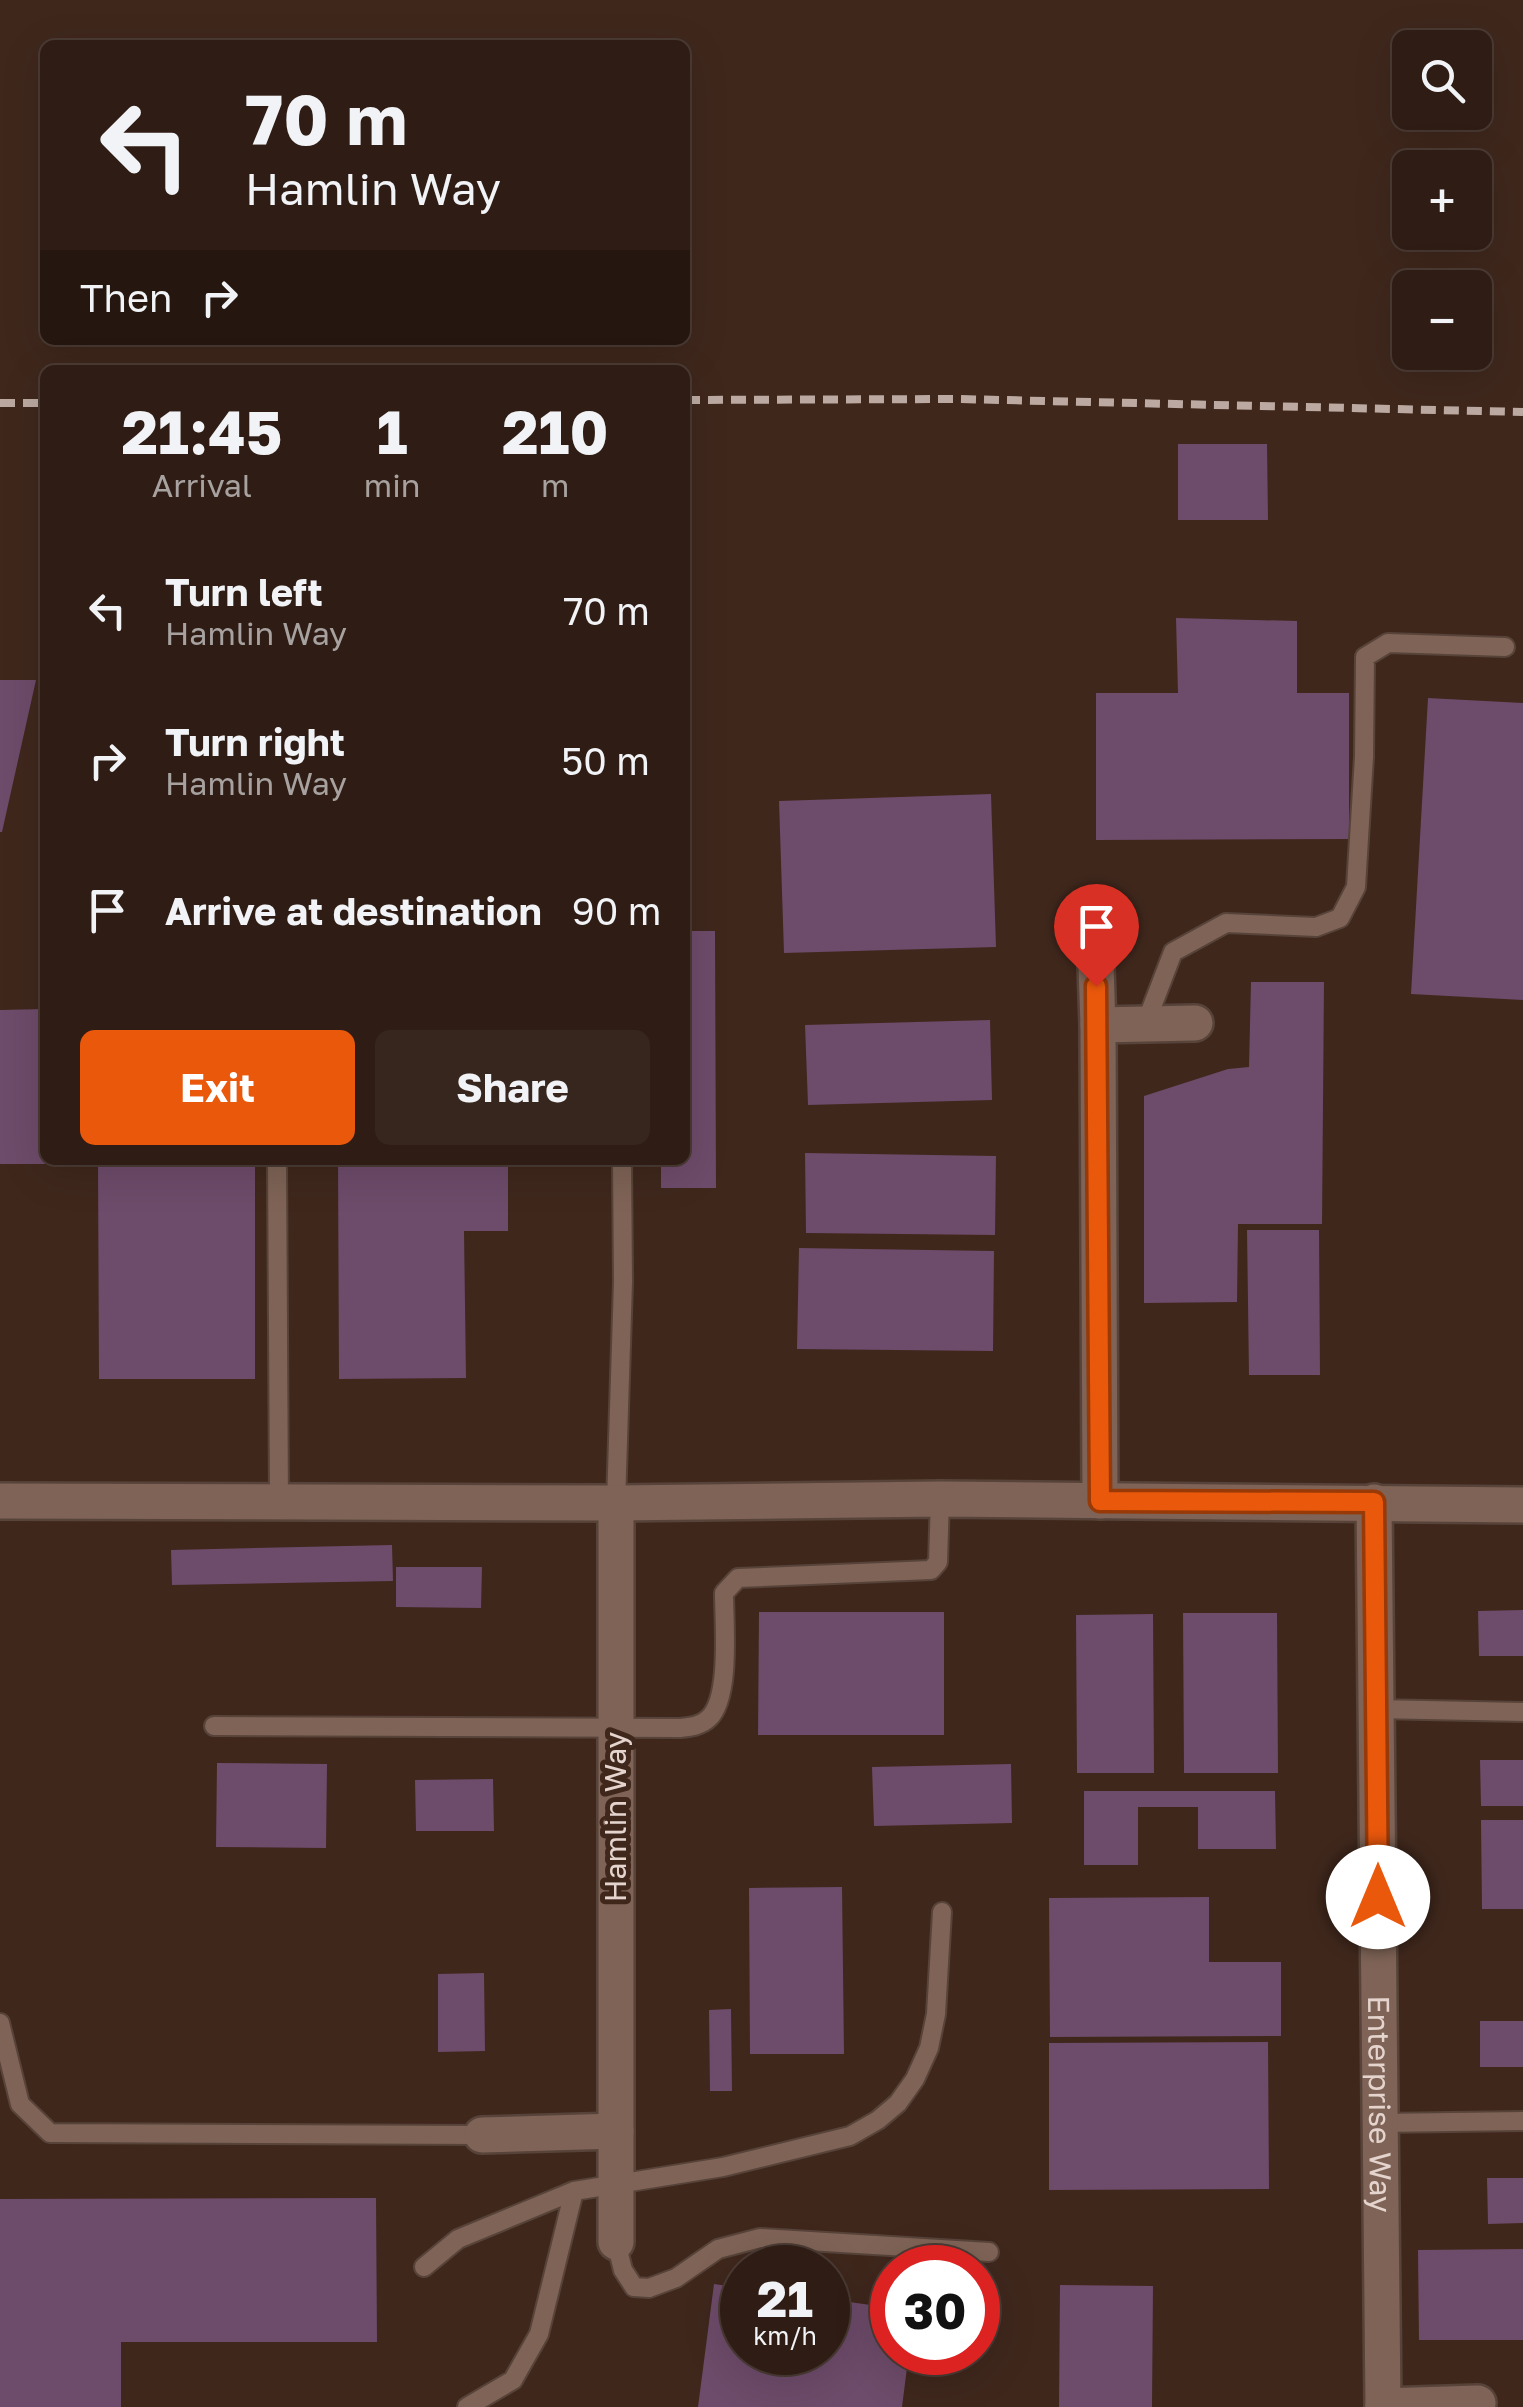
<!DOCTYPE html>
<meta charset="utf-8">
<style>
:root{--surface:#2f1d15;--page:#37261e;--text:#f1f3f6;--muted:#a7a2a0;--line:#4a3b34;--accent:#ea580c}
body{margin:0;font-family:"Golos Text",sans-serif;background:var(--page);color:var(--text);height:100vh;display:flex;flex-direction:column;font-size:38px;white-space:nowrap}
*{box-sizing:border-box;margin:0}
p{font-size:32px;color:var(--muted)}
.icon{flex:none;width:55px;height:55px;fill:none;stroke:currentColor;stroke-width:2;stroke-linecap:round;stroke-linejoin:round}
.map{position:relative;flex:1;overflow:hidden}
.drawer{position:absolute;left:40px;top:365px;width:650px;height:800px;display:flex;flex-direction:column;background:var(--surface);border-radius:15px;box-shadow:0 10px 40px #0002,0 0 0 2px var(--line)}
.drawer>*{flex:none}
.top-card{position:absolute;left:40px;top:40px;width:650px;height:305px;border-radius:15px;box-shadow:0 10px 40px #0002,0 0 0 2px var(--line);background:#2f1d15;color:var(--text);overflow:hidden}
.fabs{position:absolute;left:1392px;top:30px;display:grid;gap:20px}
.fabs a{display:grid;place-items:center;width:100px;height:100px;border-radius:15px;background:var(--surface);box-shadow:0 10px 40px #0002,0 0 0 2px var(--line);font-size:50px}
.speed{position:absolute;left:720px;top:2245px;display:flex;gap:20px;font-size:50px;font-weight:700;text-align:center}
.speed>*{display:grid;place-content:center;width:130px;height:130px;border-radius:50%;background:var(--surface);box-shadow:0 10px 40px #0002,0 0 0 2px var(--line);line-height:1}
.speed small{font-size:25px;font-weight:400}
.speed .limit{border:15px solid #d22;background:#fff;color:#111}
.pin{position:absolute;display:grid;place-items:center;width:85px;height:85px;color:#fff;margin:-102px -42px;border-radius:50% 50% 50% 0;rotate:-45deg;box-shadow:0 0 10px #0007}
.pin .icon{rotate:45deg}
.me{position:absolute;width:110px;margin:-55px;rotate:0deg;stroke-linejoin:round;filter:drop-shadow(0 0 8px #0008)}
.turn{display:flex;align-items:center;gap:35px;height:210px;padding:0 40px;font-size:45px}
.turn .icon{width:130px;height:130px;stroke-width:2.5}
.turn b{display:block;font-size:70px;line-height:85px}
.then{display:flex;align-items:center;height:95px;padding:0 40px;background:#0003;gap:20px;font-size:38px}
.eta{display:flex;justify-content:space-evenly;align-items:center;height:170px;text-align:center}
.eta b{font-size:60px;font-weight:700;line-height:70px}
.action{display:flex;gap:20px;margin-top:auto;padding:20px 40px}
.action a{flex:1;height:115px;border-radius:15px;background:var(--accent);color:#fff;font-size:40px;font-weight:700;line-height:115px;text-align:center}
.action a+a{background:var(--page);color:var(--text)}
ul{padding:0;list-style:none}
li{display:flex;align-items:center;gap:30px;height:150px;padding:0 40px}
li div{flex:1}
li b{display:block;font-size:38px}
li em{font-style:normal}
.map>svg:first-child{display:block}
.building{fill:#6d4b6a}
.lines{fill:none;stroke-linecap:round;stroke-linejoin:round}
.lane-casing{stroke:#574339;stroke-width:22}
.street-casing{stroke:#574339;stroke-width:40}
.lane{stroke:#7e6356;stroke-width:18}
.street{stroke:#7e6356;stroke-width:35}
.rail{stroke:#bcaaa2;stroke-width:8;stroke-dasharray:15 8;stroke-linecap:butt}
.route-casing{stroke:#983908;stroke-width:25}
.route{stroke:#ea580c;stroke-width:18}
.labels{text-anchor:middle;dominant-baseline:central;stroke-width:10;stroke-linejoin:round;paint-order:stroke}
.street-label{font-size:30px;fill:#e4d4cd;stroke:#3f271c}
</style>
<div class="map">
<svg width="1523" height="2407" viewBox="0 0 1523 2407">
<rect width="100%" height="100%" fill="#3f271c"/>
<path class="building" d="M1178 444H1267L1268 520H1178Z
M1176 618 1297 621V693H1349V839L1096 840V693H1178Z
M0 680H36L2 832H0Z
M1428 698 1523 703V1000L1411 994Z
M991 794 996 947 784 953 779 801Z
M685 931H715L716 1188H661V1160H685Z
M1251 982H1324L1322 1224H1238L1237 1302 1144 1303V1096L1228 1069 1249 1067Z
M45 1009V1160H255V1379H99L98 1164H0V1010Z
M990 1020 992 1100 808 1105 805 1025Z
M805 1153 996 1156 995 1235 806 1233Z
M338 1160H508V1231H464L466 1378 339 1379Z
M1247 1230H1319L1320 1375H1249Z
M799 1248 994 1251 993 1351 797 1349Z
M392 1545 393 1581 172 1585 171 1550Z
M396 1567H482L481 1608 396 1607Z
M1523 1610V1656H1479L1478 1611Z
M759 1612H944V1735H758Z
M1183 1613H1277L1278 1773H1184Z
M1153 1614 1154 1773H1077L1076 1615Z
M1480 1760H1523V1806H1481Z
M217 1763 327 1764 326 1848 216 1847Z
M1011 1764 1012 1823 874 1826 872 1767Z
M493 1779 494 1831H416L415 1780Z
M1084 1791H1275L1276 1849H1198V1807H1138V1865H1084Z
M1481 1820H1523V1909H1482Z
M842 1887 844 2054H750L749 1888Z
M1209 1897V1962H1281V2036L1050 2037 1049 1898Z
M484 1973 485 2051 438 2052V1974Z
M731 2009 732 2091H710L709 2010Z
M1480 2021H1523V2067H1480Z
M1268 2042 1269 2189 1049 2190V2043Z
M1487 2178H1523V2223L1488 2224Z
M376 2198 377 2342H121V2407H0V2199Z
M1523 2249V2340H1419L1418 2250Z
M714 2284 742 2288V2352H828V2299L892 2308V2352H909L902 2407H698Z
M1060 2285 1153 2286 1152 2407H1059Z"/>
<g class="lines">
<defs>
<path id="lane" d="M1145 1025 1173 952 1226 923 1316 927 1340 918 1356 887 1364 757 1365 657 1388 643 1505 647
M277 1160 279 1502
M616 1503 623 1282 622 1160
M1376 1709 1523 1712
M214 1726 680 1728C690 1727 701 1726 709 1718 731 1697 724 1623 724 1593L738 1578 931 1570 938 1562 940 1499
M0 2023 20 2104 50 2133 482 2135
M1380 2123 1523 2121
M616 2242 623 2270 634 2287 649 2288 676 2278 718 2249 760 2238 989 2252
M424 2267 458 2239 574 2191 723 2167 850 2136 878 2120 898 2103 915 2079 929 2048 936 2014 942 1912
M467 2407 513 2380 539 2334 574 2191"/>
<g id="street">
<path d="M1094 909 1098 1025 1100 1501"/>
<path d="M1098 1025 1195 1023"/>
<path d="M0 1501 616 1503 940 1499 1523 1505"/>
<path id="s1" d="M1374 1502 1383 2407"/>
<path d="M482 2135 616 2131"/>
<path d="M616 2242V1503"/>
<path d="M1383 2406 1478 2403"/>
</g>
</defs>
<use href="#lane" class="lane-casing"/>
<use href="#street" class="street-casing"/>
<use href="#lane" class="lane"/>
<use href="#street" class="street"/>
<path class="rail" d="M685 400 959 399 1523 412
M0 403H45"/>
</g>
<g class="lines">
<defs>
<path id="route" d="M1096 986 1100 1501 1374 1502 1378 1897"/>
</defs>
<use href="#route" class="route-casing"/>
<use href="#route" class="route"/>
</g>
<g class="labels">
<g class="street-label">
<text transform="translate(615 1817) rotate(-90)">Hamlin Way</text>
<text stroke="none"><textPath href="#s1" startOffset="602">Enterprise Way</textPath></text>
</g>
</g>
</svg>
<div class="fabs">
<a><svg class="icon" aria-label="search" viewBox="0 0 24 24"><circle cx="10" cy="10" r="6"/><path d="M15 15l6 6"/></svg></a>
<a>+</a>
<a>−</a>
</div>
<div class="speed"><div>21<small>km/h</small></div><div class="limit">30</div></div>
<div class="pin" style="left:1096px;top:986px;background:#d93025"><svg class="icon" aria-label="arrive" viewBox="0 0 24 24"><path d="M6 21V4h12l-3 4 3 4H6"/></svg></div>
<svg class="me" style="left:1378px;top:1897px" viewBox="-20 -20 40 40"><circle r="19" fill="#fff"/><path d="M0-13L10 11 0 6-10 11z" fill="#ea580c"/></svg>
<div class="top-card">
<div class="turn"><svg class="icon" aria-label="left" viewBox="0 0 24 24"><path d="M17 20v-9H6M10 6l-5 5 5 5"/></svg><div><b>70 m</b>Hamlin Way</div></div>
<div class="then">Then<svg class="icon" aria-label="right" viewBox="0 0 24 24"><path d="M7 20v-9h11M14 6l5 5-5 5"/></svg></div>
</div>
<section class="drawer">
<div class="eta">
<div><b>21:45</b><p>Arrival</p></div>
<div><b>1</b><p>min</p></div>
<div><b>210</b><p>m</p></div>
</div>
<ul>
<li><svg class="icon" aria-label="left" viewBox="0 0 24 24"><path d="M17 20v-9H6M10 6l-5 5 5 5"/></svg><div><b>Turn left</b><p>Hamlin Way</p></div><em>70 m</em></li>
<li><svg class="icon" aria-label="right" viewBox="0 0 24 24"><path d="M7 20v-9h11M14 6l5 5-5 5"/></svg><div><b>Turn right</b><p>Hamlin Way</p></div><em>50 m</em></li>
<li><svg class="icon" aria-label="arrive" viewBox="0 0 24 24"><path d="M6 21V4h12l-3 4 3 4H6"/></svg><div><b>Arrive at destination</b></div><em>90 m</em></li>
</ul>
<div class="action"><a>Exit</a><a>Share</a></div>
</section>
</div>
